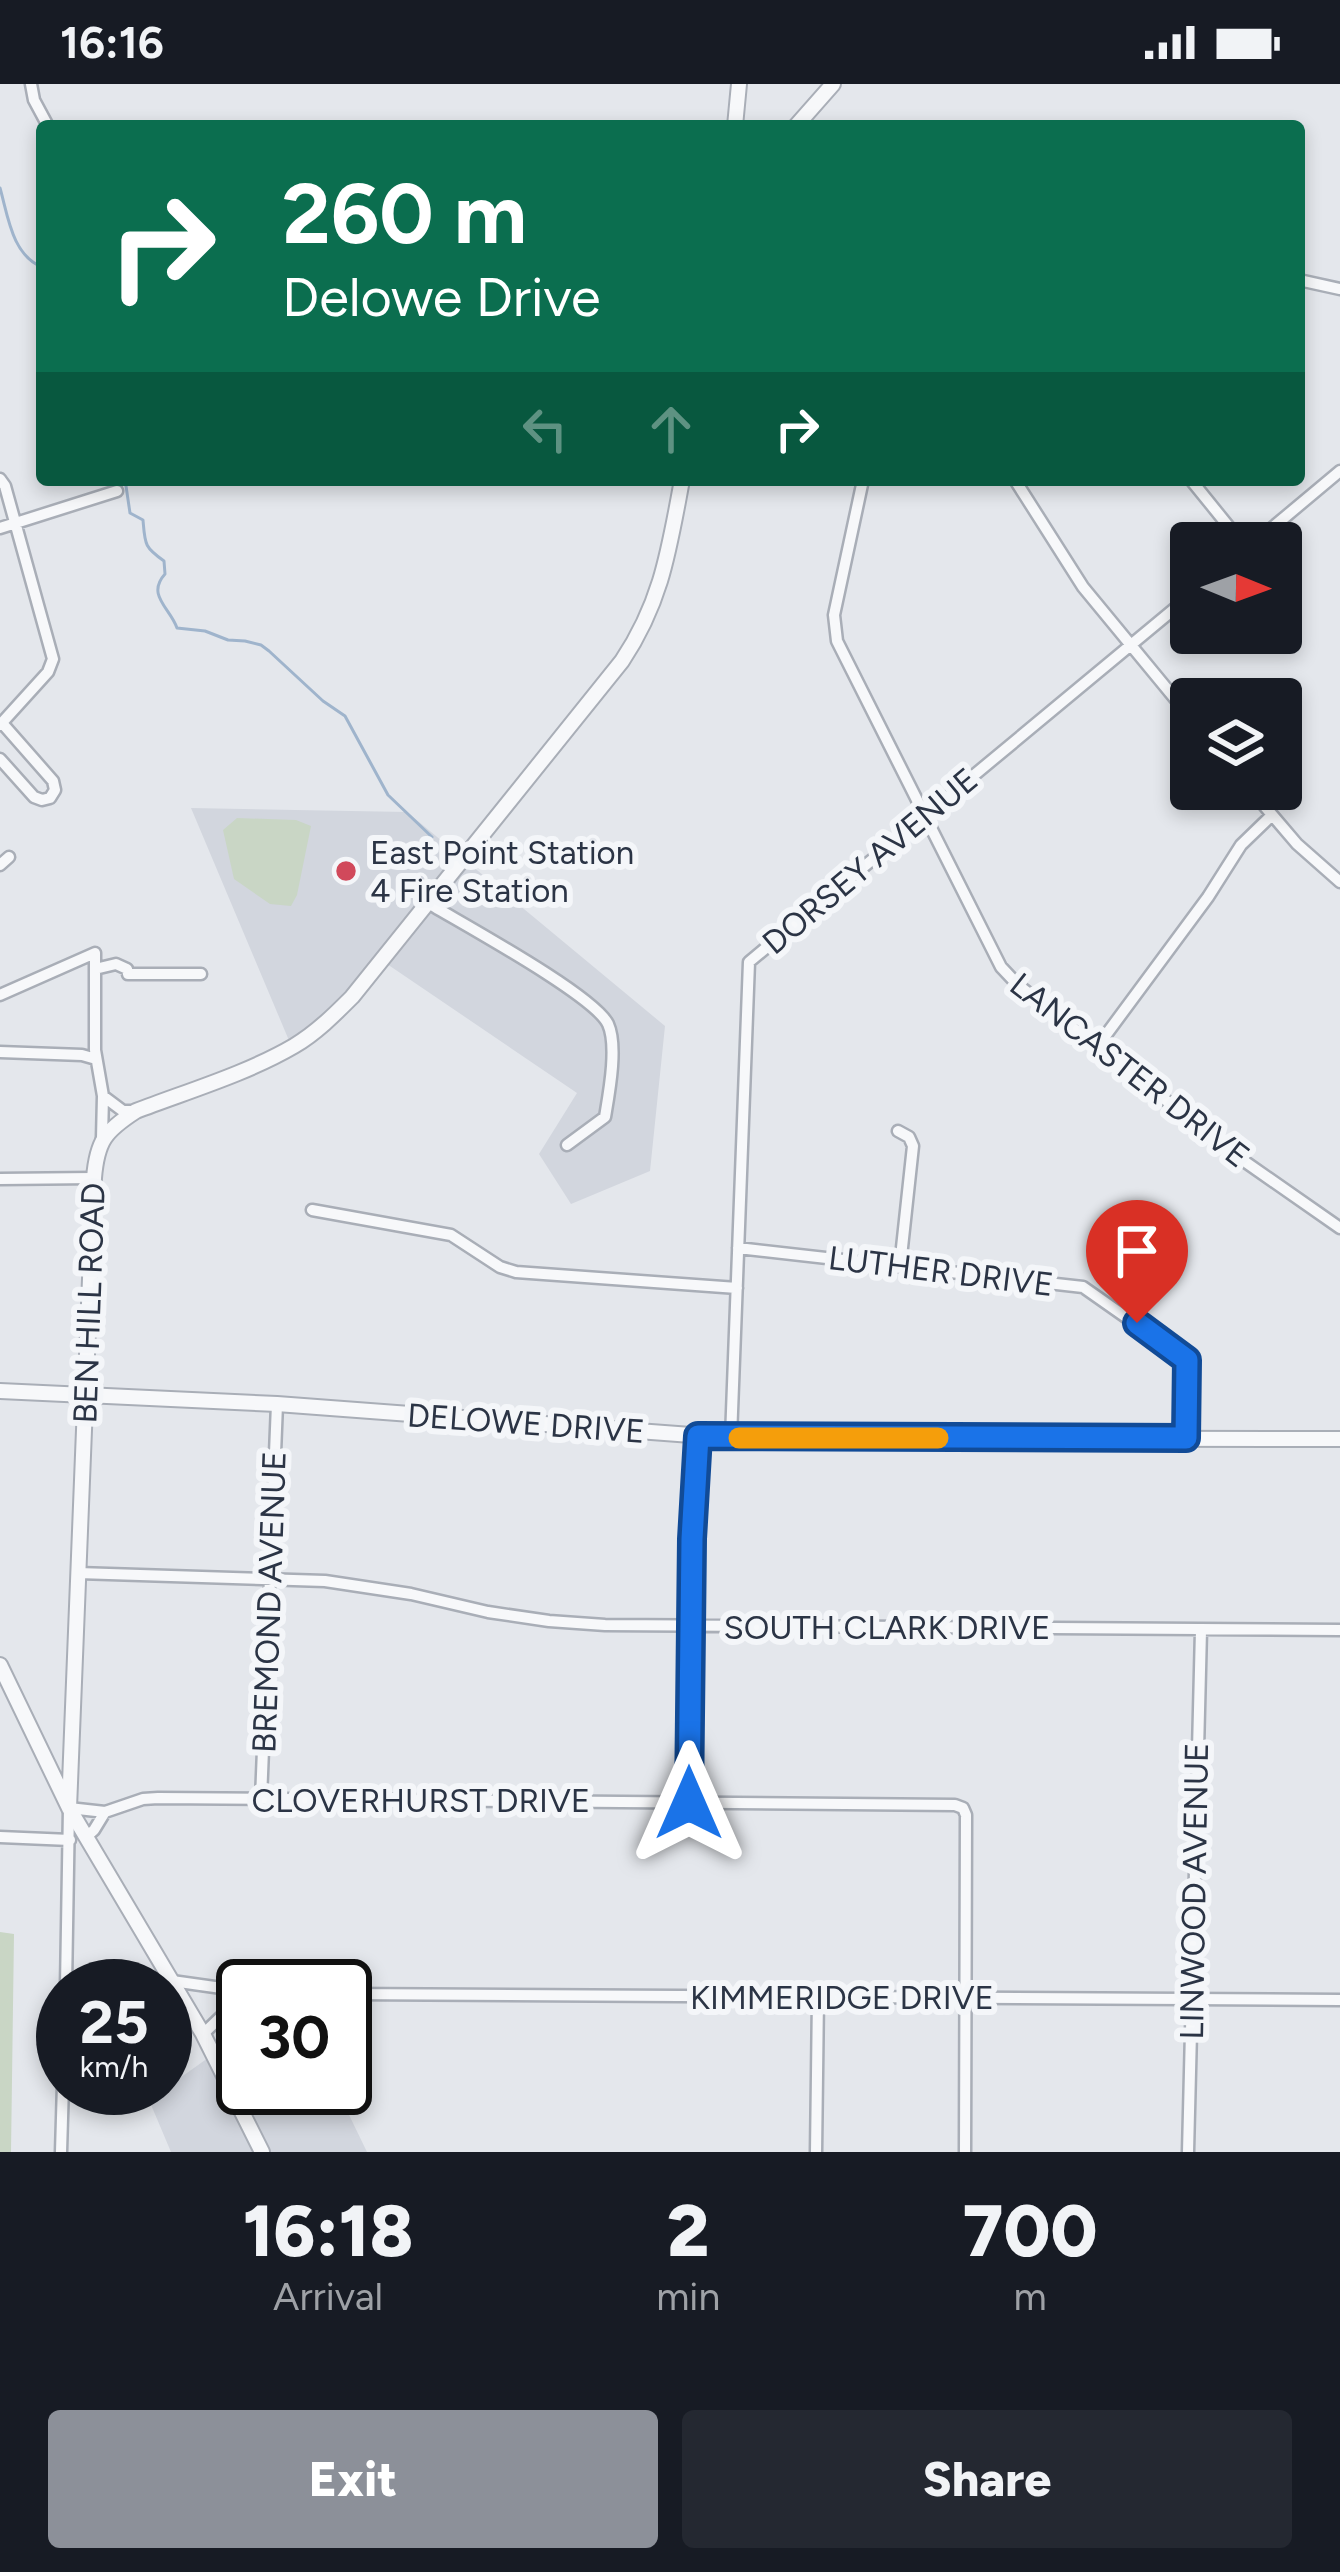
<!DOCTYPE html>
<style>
:root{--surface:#171b24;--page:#242831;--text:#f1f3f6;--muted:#9ea1a6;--accent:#8c9099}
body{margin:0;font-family:Figtree,sans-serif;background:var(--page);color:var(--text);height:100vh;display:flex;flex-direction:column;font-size:45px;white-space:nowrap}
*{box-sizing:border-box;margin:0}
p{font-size:39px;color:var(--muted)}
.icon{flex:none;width:66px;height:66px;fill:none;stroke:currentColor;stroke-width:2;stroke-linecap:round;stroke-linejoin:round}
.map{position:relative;height:2068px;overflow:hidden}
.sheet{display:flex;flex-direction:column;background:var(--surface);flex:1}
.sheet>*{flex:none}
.hud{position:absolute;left:36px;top:36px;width:1269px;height:366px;border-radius:12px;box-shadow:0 6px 18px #0003;background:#0b6e4f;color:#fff;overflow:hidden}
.needle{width:78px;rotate:91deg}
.fabs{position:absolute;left:1170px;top:438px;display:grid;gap:24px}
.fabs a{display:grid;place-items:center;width:132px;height:132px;border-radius:12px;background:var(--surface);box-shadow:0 6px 18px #0003;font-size:60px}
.speed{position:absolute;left:36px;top:1875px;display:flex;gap:24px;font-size:60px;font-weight:700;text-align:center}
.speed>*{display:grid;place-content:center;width:156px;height:156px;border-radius:50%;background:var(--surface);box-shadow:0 6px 18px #0003;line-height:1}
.speed small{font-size:30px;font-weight:400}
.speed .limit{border:6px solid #111;border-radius:18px;background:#fff;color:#111}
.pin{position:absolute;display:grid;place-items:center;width:102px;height:102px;color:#fff;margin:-123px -51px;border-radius:50% 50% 50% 0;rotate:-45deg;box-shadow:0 0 12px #0007}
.pin .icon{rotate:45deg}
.me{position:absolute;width:132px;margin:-66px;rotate:0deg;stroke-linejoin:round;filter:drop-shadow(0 0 9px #0008)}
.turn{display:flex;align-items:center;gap:42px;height:252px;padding:0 48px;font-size:54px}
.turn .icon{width:156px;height:156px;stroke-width:2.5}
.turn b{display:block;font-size:84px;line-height:102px}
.lanes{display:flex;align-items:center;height:114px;padding:0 48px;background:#0003;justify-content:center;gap:60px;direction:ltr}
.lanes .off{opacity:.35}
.eta{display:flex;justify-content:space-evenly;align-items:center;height:204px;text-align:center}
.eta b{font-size:72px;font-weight:800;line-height:84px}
.cta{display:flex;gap:24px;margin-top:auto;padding:24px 48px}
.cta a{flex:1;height:138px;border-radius:12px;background:var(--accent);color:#fff;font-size:48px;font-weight:800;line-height:138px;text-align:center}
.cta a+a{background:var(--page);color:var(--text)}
.status{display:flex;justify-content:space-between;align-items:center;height:84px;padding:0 60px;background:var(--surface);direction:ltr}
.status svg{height:33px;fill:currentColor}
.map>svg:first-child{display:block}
.built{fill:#d2d6de}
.green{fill:#c9d6c5}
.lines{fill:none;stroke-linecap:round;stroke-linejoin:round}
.stream{stroke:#9fb4cc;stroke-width:3}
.minor-casing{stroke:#a9aeb7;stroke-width:15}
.tertiary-casing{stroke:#a9aeb7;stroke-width:18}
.minor{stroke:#f7f8fa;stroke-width:10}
.tertiary{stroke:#f7f8fa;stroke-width:14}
.route-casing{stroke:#114b97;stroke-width:30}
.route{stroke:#1a73e8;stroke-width:21}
.slow{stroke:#f59e0b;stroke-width:21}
.poi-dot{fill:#d1495b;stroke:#f4f6f9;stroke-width:4.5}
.labels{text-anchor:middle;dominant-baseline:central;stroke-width:12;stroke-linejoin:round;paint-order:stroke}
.poi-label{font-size:33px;fill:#2b3445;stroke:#f4f6f9;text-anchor:start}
.street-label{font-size:33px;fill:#2b3445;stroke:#f4f6f9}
</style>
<div class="status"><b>16:16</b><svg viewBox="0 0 49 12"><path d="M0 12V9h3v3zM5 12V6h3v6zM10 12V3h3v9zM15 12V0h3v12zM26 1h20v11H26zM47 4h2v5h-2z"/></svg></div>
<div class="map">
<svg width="1340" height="2068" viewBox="0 0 1340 2068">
<rect width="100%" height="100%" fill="#e4e7ec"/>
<path class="built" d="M191 724 407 728 665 942 650 1087 571 1120 539 1070 577 1009 387 880 349 924 293 966Z
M243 1949V2004H336L367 2068H171L149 2016Z"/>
<path class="green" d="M237 734 296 736 311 742 297 811 291 822 270 820 234 795 223 746Z
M0 1848 14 1850 11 2068H0Z"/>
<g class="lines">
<path class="stream" d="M0 104C8 132 12 171 42 183
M128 396 126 402 130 429 143 436C145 460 144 463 164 477L165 490C146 511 170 524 177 544L205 547 228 556 245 557 261 561 269 567 323 617 345 632 388 711 432 753"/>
<defs>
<path id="minor" d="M31 0 34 16 48 42
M1299 196 1340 205
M0 395 5 402 53 575 48 588 0 641
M863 396 834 531 837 557 1001 883 1018 901 1244 1077 1340 1144
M1015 396 1083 503 1191 634
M1191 396 1242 459
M0 444 117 407
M1254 459 1340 387
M0 675 34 713 42 716 50 714 55 706 53 697 2 639
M1250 705 1297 760 1340 798
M0 781 9 773
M428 819C461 839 594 911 608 940 618 962 609 1009 605 1033L567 1061
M95 885 116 880 127 885 128 890H201
M0 911 95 869V966L103 1012
M1097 963 1208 813 1241 761 1272 731
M0 968 82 971 96 975
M898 1047 909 1053 913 1062 900 1182
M102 1054 103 1012 123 1027H136
M0 1095 94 1094
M312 1126 451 1151 500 1183 516 1188 737 1204
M738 1164 1083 1203 1187 1276 1186 1354
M731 1354 749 878 1191 511
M78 1489 325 1497 411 1510 488 1528 549 1537 605 1541 1340 1546
M261 1715 277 1320
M689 1719 691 1455 697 1352
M0 1753 70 1756
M86 1753 94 1746 105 1728
M172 1897 243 1907
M66 1902 69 1724 105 1728 143 1715 158 1714 955 1721 963 1724 966 1731 965 2068
M345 1910 1340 1916
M203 1950 227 1927 243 1921
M61 2068 63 2000
M816 2068 818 1913
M1188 2068 1201 1546"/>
<path id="tertiary" d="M735 42 739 0
M796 42 833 0
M0 1307 277 1320 731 1354 1340 1355
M0 1581 69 1724 203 1950 262 2068
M69 1724 94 1094C97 1057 105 1047 136 1027 188 1007 246 990 294 962 316 949 334 931 352 913L622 577C662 517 669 465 682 396"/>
</defs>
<use href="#minor" class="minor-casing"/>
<use href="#tertiary" class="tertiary-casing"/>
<use href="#minor" class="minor"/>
<use href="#tertiary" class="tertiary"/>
</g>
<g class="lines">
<defs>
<path id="route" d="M689 1719 692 1455 698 1352 1186 1354 1187 1276 1137 1239"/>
</defs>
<use href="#route" class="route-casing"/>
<use href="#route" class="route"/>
<path class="slow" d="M739 1354H938"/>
</g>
<circle class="poi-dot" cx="346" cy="787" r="12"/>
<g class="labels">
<g class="poi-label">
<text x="370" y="768">East Point Station<tspan x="370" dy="38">4 Fire Station</tspan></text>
</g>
<g class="street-label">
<text transform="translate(870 777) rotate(-40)">DORSEY AVENUE</text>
<text transform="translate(1130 986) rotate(38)">LANCASTER DRIVE</text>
<text transform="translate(941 1187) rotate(7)">LUTHER DRIVE</text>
<text transform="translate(89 1219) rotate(-88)">BEN HILL ROAD</text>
<text transform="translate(526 1339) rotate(4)">DELOWE DRIVE</text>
<text transform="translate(269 1518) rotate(-88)">BREMOND AVENUE</text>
<text x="887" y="1543">SOUTH CLARK DRIVE</text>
<text x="421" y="1716">CLOVERHURST DRIVE</text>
<text transform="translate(1194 1807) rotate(-89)">LINWOOD AVENUE</text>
<text x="842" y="1913">KIMMERIDGE DRIVE</text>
</g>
</g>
</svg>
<div class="fabs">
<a><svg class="needle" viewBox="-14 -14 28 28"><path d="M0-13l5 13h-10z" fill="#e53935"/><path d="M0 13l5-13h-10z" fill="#9ea1a6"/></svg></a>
<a><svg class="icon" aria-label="layers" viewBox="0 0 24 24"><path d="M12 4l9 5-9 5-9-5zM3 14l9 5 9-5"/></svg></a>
</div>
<div class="speed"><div>25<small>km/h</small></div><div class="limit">30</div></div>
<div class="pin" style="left:1137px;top:1239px;background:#d93025"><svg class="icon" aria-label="arrive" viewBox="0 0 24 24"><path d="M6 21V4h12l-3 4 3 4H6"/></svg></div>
<svg class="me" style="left:689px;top:1719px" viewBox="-20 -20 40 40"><path d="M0-17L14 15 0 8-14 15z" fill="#1a73e8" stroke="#fff" stroke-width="4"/></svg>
<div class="hud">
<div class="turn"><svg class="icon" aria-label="right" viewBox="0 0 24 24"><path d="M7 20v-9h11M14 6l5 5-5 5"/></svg><div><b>260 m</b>Delowe Drive</div></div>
<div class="lanes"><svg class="icon off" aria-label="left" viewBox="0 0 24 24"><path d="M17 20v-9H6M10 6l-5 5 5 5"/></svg><svg class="icon off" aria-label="ahead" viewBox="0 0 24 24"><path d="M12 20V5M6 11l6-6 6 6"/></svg><svg class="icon" aria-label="right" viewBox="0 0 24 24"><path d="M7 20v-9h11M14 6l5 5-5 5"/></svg></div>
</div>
</div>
<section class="sheet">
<div class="eta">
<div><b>16:18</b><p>Arrival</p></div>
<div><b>2</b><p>min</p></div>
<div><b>700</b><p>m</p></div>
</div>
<div class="cta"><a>Exit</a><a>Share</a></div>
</section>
